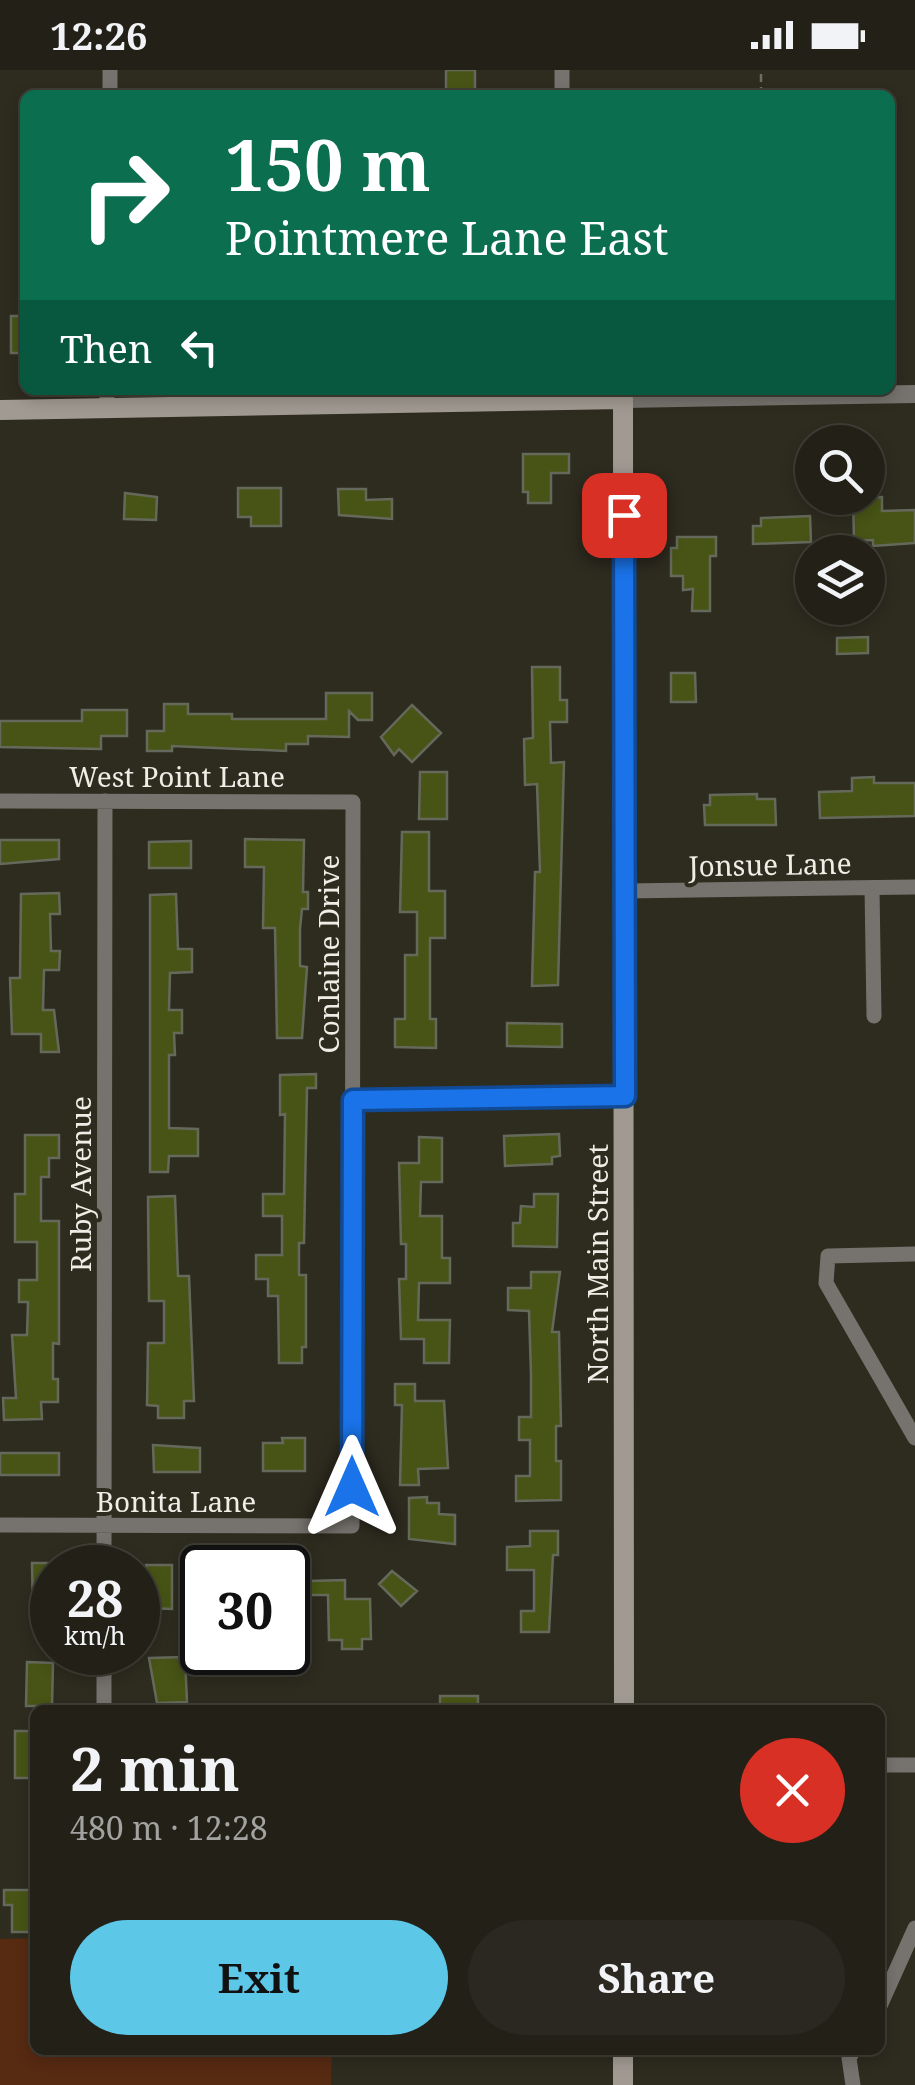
<!DOCTYPE html>
<meta charset="utf-8">
<style>
:root{--surface:#222017;--page:#2a2820;--text:#f1f3f6;--muted:#a2a3a1;--line:#3f3e36;--accent:#5cc7e7}
body{margin:0;font-family:"Noto Serif",serif;background:var(--page);color:var(--text);height:100vh;display:flex;flex-direction:column;font-size:38px;white-space:nowrap}
*{box-sizing:border-box;margin:0}
p{font-size:32px;color:var(--muted)}
.icon{flex:none;width:55px;height:55px;fill:none;stroke:currentColor;stroke-width:2;stroke-linecap:round;stroke-linejoin:round}
.map{position:relative;flex:1;overflow:hidden}
.side{position:absolute;left:30px;top:1635px;width:855px;height:350px;display:flex;flex-direction:column;background:var(--surface);border-radius:15px;box-shadow:0 5px 15px #0003,0 0 0 2px var(--line)}
.side>*{flex:none}
.hud{position:absolute;left:20px;top:20px;width:875px;height:305px;border-radius:15px;box-shadow:0 5px 15px #0003,0 0 0 2px var(--line);background:#0b6e4f;color:#fff;overflow:hidden}
.fabs{position:absolute;left:795px;top:355px;display:grid;gap:20px}
.fabs a{display:grid;place-items:center;width:90px;height:90px;border-radius:50%;background:var(--surface);box-shadow:0 5px 15px #0003,0 0 0 2px var(--line);font-size:50px}
.speed{position:absolute;left:30px;top:1475px;display:flex;gap:20px;font-size:50px;font-weight:700;text-align:center}
.speed>*{display:grid;place-content:center;width:130px;height:130px;border-radius:50%;background:var(--surface);box-shadow:0 5px 15px #0003,0 0 0 2px var(--line);line-height:1}
.speed small{font-size:25px;font-weight:400}
.speed .limit{border:5px solid #111;border-radius:15px;background:#fff;color:#111}
.pin{position:absolute;display:grid;place-items:center;width:85px;height:85px;color:#fff;margin:-42px;border-radius:20px;box-shadow:0 5px 15px #0006}
.me{position:absolute;width:110px;margin:-55px;rotate:0deg;stroke-linejoin:round;filter:drop-shadow(0 0 8px #0008)}
.turn{display:flex;align-items:center;gap:35px;height:210px;padding:0 40px;font-size:45px}
.turn .icon{width:130px;height:130px;stroke-width:2.5}
.turn b{display:block;font-size:70px;line-height:85px}
.then{display:flex;align-items:center;height:95px;padding:0 40px;background:#0003;gap:20px;font-size:38px}
.round{display:grid;place-items:center;flex:none;width:105px;height:105px;border-radius:52px;background:var(--page)}
.headline{display:flex;align-items:center;justify-content:space-between;height:170px;padding:0 40px}
h1{font-size:60px;font-weight:700;line-height:75px}
.action{display:flex;gap:20px;margin-top:auto;padding:20px 40px}
.action a{flex:1;height:115px;border-radius:60px;background:var(--accent);color:#111;font-size:40px;font-weight:700;line-height:115px;text-align:center}
.action a+a{background:var(--page);color:var(--text)}
.status{display:flex;justify-content:space-between;align-items:center;height:70px;padding:0 50px;background:var(--surface);direction:ltr}
.status svg{height:28px;fill:currentColor}
.map>svg:first-child{display:block}
.green{fill:#572a12}
.building{fill:#475415;stroke:#65695c;stroke-width:2.5}
.lines{fill:none;stroke-linecap:round;stroke-linejoin:round}
.path{stroke:#706e63;stroke-width:2.5;stroke-dasharray:8 5;stroke-linecap:butt}
.service{stroke:#76726d;stroke-width:8}
.minor{stroke:#76726d;stroke-width:15}
.tertiary{stroke:#76726d;stroke-width:18}
.secondary{stroke:#a19a92;stroke-width:20}
.route-casing{stroke:#114b97;stroke-width:25}
.route{stroke:#1a73e8;stroke-width:18}
.labels{text-anchor:middle;dominant-baseline:central;stroke-width:8;stroke-linejoin:round;paint-order:stroke}
.street-label{font-size:28px;fill:#efeee6;stroke:#2e2b1f}
</style>
<div class="status"><b>12:26</b><svg viewBox="0 0 49 12"><path d="M0 12V9h3v3zM5 12V6h3v6zM10 12V3h3v9zM15 12V0h3v12zM26 1h20v11H26zM47 4h2v5h-2z"/></svg></div>
<div class="map">
<svg width="915" height="2015" viewBox="0 0 915 2015">
<rect width="100%" height="100%" fill="#2e2b1f"/>
<path class="green" d="M35 1868V1980H332L331 2015H0V1869Z"/>
<path class="building" d="M446 0H475V25H446Z
M11 246H25V283H11Z
M523 384H569V403H551V433H528V422H523Z
M238 418H281V456H251V447H238Z
M338 419H366V430L392 429V449L339 445Z
M125 423 157 427 156 450 124 449Z
M882 427V441L915 440V473L873 476V470L854 471 853 428Z
M810 446 811 472 753 474V456H761V448Z
M677 467H716V486H710V541H692L693 519 683 520V506H671V478H677Z
M868 567V583L837 584V568Z
M532 597H560V630H567V652H550L551 693 564 692 558 915 532 916 535 802H540L537 714 525 715 524 669 533 668Z
M671 603H695L696 632H671Z
M326 623H372V650H358L349 641V667L308 666V674H286V681L172 676V681H147V661H164V634H188V644H232V649H326Z
M412 635 441 663 412 692 399 679 394 685 381 667Z
M82 640H127V666H101V679L0 677V651H82Z
M420 702H447V749H419Z
M874 707V713H915V746L820 748 819 722 852 721V708Z
M757 724V729H775L776 755H705L704 735H710V725Z
M402 762H429V821H445V868H430V949H436V978L395 977V949H405V885H417V842H400Z
M245 769 304 770 303 822H308V839H302L300 859V896L307 897 302 968H277L275 858H263L264 797H245Z
M0 770H59V789L0 794Z
M191 771V798H149V772Z
M59 823 60 844H50L51 881H60L59 900H44L43 940H54L59 982H41V964H12L10 908H20L21 824Z
M176 824 178 879H192V902L170 903 169 940H182V963H174L175 985H169V1058L198 1059V1086H169L168 1102H150V825Z
M507 953 562 954V977L507 976Z
M316 1004V1018H307L304 1173H299V1205H306V1277H302V1293H279L278 1226H268V1209H256V1185H282V1146H263V1124H284L285 1044 280 1045V1005Z
M559 1064 560 1086 552 1087V1094L505 1096 504 1066Z
M25 1065H59V1088H49V1107H41V1151H59V1274L53 1273V1309H58V1332H41L42 1349 4 1350 3 1328H16L12 1265H27L28 1232H19V1210H37V1172H15V1124H25Z
M419 1067 442 1068V1112H421L420 1146H442V1188H450V1213H419L418 1250H450L449 1293H424V1269H401L399 1209H406V1174H401L399 1093H419Z
M534 1124H558L557 1177 513 1176V1153H520L521 1136 534 1137Z
M175 1126 178 1206H189L194 1331H184V1348H158V1336L147 1335 148 1273H164V1231H149L148 1127Z
M531 1202H560L552 1262H559L561 1356H556V1391H561V1430L516 1431V1406H530V1370H519V1347H531V1305L529 1241 508 1240V1218H531Z
M395 1314H415V1331H444L448 1398 418 1399 419 1415H400L402 1335H395Z
M282 1368H305V1401H263V1373H283Z
M153 1375 200 1378V1402H154Z
M0 1383H59V1405H0Z
M427 1427V1433H439V1444L455 1445V1474L409 1469V1428Z
M530 1461H558V1485H553L549 1562H521V1541H534V1500H507V1477L530 1476Z
M32 1493H52V1546H33Z
M146 1495H172V1539L146 1538Z
M288 1499H308V1511L345 1510V1529H370L371 1569H362V1579H342V1570H329L328 1525H288Z
M392 1501 417 1521 401 1536 379 1514Z
M185 1587 187 1632 157 1633 149 1588Z
M27 1592 53 1593 52 1636H26Z
M440 1626H478V1640H440Z
M15 1661H35V1708H15Z
M4 1820H35V1862H12V1835H4Z"/>
<g class="lines">
<path class="path" d="M761 25V0"/>
<path class="service" d="M199 320 200 336"/>
<path class="minor" d="M110 25V0
M562 25V0
M107 337V320
M0 731 353 732 352 1456 0 1455
M872 818 874 946
M626 821 915 817
M353 1030 625 1026
M915 1184 828 1186 826 1213 915 1368
M104 1498 105 731
M104 1640V1582
M880 1695H915
M880 1936 915 1858
M853 2015 849 1988 854 1980"/>
<path class="tertiary" d="M623 329 915 324"/>
<path class="secondary" d="M0 340 623 329 624 1640
M623 2015V1980"/>
</g>
<g class="lines">
<defs>
<path id="route" d="M352 1417 353 1030 625 1026 624 445"/>
</defs>
<use href="#route" class="route-casing"/>
<use href="#route" class="route"/>
</g>
<g class="labels">
<g class="street-label">
<text x="177" y="706">West Point Lane</text>
<text transform="translate(770 794) rotate(-1)">Jonsue Lane</text>
<text transform="translate(328 884) rotate(-90)">Conlaine Drive</text>
<text transform="translate(80 1114) rotate(-90)">Ruby Avenue</text>
<text transform="translate(597 1194) rotate(-90)">North Main Street</text>
<text x="176" y="1431">Bonita Lane</text>
</g>
</g>
</svg>
<div class="fabs">
<a><svg class="icon" aria-label="search" viewBox="0 0 24 24"><circle cx="10" cy="10" r="6"/><path d="M15 15l6 6"/></svg></a>
<a><svg class="icon" aria-label="layers" viewBox="0 0 24 24"><path d="M12 4l9 5-9 5-9-5zM3 14l9 5 9-5"/></svg></a>
</div>
<div class="speed"><div>28<small>km/h</small></div><div class="limit">30</div></div>
<div class="pin" style="left:624px;top:445px;background:#d93025"><svg class="icon" aria-label="arrive" viewBox="0 0 24 24"><path d="M6 21V4h12l-3 4 3 4H6"/></svg></div>
<svg class="me" style="left:352px;top:1417px" viewBox="-20 -20 40 40"><path d="M0-17L14 15 0 8-14 15z" fill="#1a73e8" stroke="#fff" stroke-width="4"/></svg>
<div class="hud">
<div class="turn"><svg class="icon" aria-label="right" viewBox="0 0 24 24"><path d="M7 20v-9h11M14 6l5 5-5 5"/></svg><div><b>150 m</b>Pointmere Lane East</div></div>
<div class="then">Then<svg class="icon" aria-label="left" viewBox="0 0 24 24"><path d="M17 20v-9H6M10 6l-5 5 5 5"/></svg></div>
</div>
<section class="side">
<div class="headline"><div><h1>2 min</h1><p>480 m · 12:28</p></div><a class="round" style="background:#d93025;color:#fff"><svg class="icon" aria-label="close" viewBox="0 0 24 24"><path d="M6 6l12 12M18 6L6 18"/></svg></a></div>
<div class="action"><a>Exit</a><a>Share</a></div>
</section>
</div>
